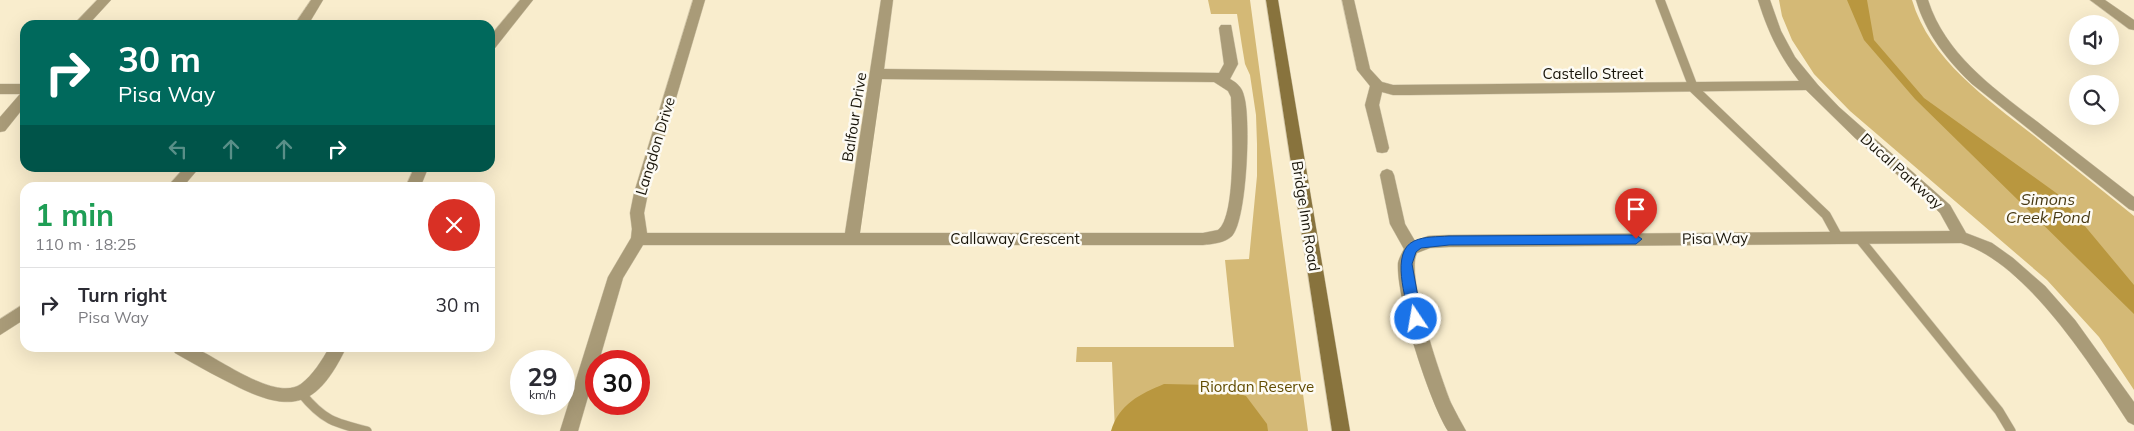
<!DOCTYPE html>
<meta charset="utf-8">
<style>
:root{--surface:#fff;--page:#f2f2f3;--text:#2b2b33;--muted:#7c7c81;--line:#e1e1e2}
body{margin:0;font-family:Mulish,sans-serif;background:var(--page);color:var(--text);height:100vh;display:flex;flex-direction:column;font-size:19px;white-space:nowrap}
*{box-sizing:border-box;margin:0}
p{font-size:16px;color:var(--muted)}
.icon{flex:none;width:28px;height:28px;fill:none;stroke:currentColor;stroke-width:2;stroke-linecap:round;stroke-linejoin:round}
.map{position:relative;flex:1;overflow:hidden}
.sheet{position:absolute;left:20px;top:182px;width:475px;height:170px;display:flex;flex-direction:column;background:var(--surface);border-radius:15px;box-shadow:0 5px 20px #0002}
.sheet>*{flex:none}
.banner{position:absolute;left:20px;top:20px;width:475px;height:152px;border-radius:15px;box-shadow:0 5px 20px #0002;background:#00695c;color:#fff;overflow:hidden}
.buttons{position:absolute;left:2069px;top:15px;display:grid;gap:10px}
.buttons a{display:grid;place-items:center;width:50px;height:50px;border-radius:50%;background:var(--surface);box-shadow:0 5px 20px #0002;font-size:25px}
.speed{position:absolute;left:510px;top:350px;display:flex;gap:10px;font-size:25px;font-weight:700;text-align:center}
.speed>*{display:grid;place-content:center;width:65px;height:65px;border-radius:50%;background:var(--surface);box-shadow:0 5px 20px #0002;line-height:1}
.speed small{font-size:12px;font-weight:400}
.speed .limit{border:8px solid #d22;background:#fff;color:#111}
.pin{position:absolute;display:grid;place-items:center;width:42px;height:42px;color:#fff;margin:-51px -21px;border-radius:50% 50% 50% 0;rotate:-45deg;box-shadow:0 0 5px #0007}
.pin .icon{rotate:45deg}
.me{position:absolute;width:55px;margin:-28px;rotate:348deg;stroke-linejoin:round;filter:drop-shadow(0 0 4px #0008)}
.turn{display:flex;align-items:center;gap:18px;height:105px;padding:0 15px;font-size:22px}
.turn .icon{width:65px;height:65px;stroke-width:2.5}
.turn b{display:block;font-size:35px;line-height:42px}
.lanes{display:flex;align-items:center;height:48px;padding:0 15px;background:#0003;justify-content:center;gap:25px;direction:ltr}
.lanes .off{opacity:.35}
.round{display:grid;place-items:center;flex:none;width:52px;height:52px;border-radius:26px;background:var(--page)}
.summary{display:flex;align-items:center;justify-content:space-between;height:85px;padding:0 15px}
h1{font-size:30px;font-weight:700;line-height:38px;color:#1e9e55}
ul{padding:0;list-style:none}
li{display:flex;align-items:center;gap:15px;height:75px;padding:0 15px;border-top:1px solid var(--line)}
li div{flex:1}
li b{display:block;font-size:19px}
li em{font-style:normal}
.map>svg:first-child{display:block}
.green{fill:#d4b976}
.water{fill:#b9973f}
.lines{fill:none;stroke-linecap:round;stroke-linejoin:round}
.lane-casing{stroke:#d5caae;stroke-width:10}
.street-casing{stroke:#d5caae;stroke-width:1}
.secondary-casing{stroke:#d5caae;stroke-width:1}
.lane{stroke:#a99b78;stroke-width:9}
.street{fill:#a99b78;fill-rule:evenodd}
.secondary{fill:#88733d;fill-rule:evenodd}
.route{fill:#1a73e8;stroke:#114b97}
.labels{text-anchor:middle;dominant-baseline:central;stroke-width:5;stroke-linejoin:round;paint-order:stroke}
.street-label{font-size:15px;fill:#181409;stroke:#fdfbf4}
.park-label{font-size:15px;fill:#614b01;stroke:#fdfbf4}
.water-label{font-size:16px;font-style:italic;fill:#483a14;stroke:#fdfbf4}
</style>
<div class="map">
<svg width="2134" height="431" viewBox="0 0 2134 431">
<rect width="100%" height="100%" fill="#f9edcd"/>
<path class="green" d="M1208 0H1250L1308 431H1115L1112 362H1076L1077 347H1234L1225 260 1249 259 1257 176V144L1256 115 1250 75 1245 64 1242 46 1237 14H1211Z
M1779 0H1912C1930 61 1990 101 2038 139 2070 165 2102 190 2134 216V390L2099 337 2047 280 1850 111 1814 74 1792 40 1782 16Z"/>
<path class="water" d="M1847 0H1867L1874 40 1924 98 2059 195 2134 285V314L1915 99 1864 40Z
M1164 384 1212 385 1246 396 1267 424 1268 431H1111C1119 404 1140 394 1164 384Z"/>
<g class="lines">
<defs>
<path id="lane" d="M1660 0 1694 89 1826 215 1838 237
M1858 237 1999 411 2011 431
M301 393C323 420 334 423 367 431"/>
<path id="street" d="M97 0H111L88 25H73Z
M311 0H323L308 25H294Z
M520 0H533L495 48 490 50V36Z
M693 0H705L648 193 644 213 647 233H845L881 0H893L884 69 1219 73 1224 64 1219 28 1221 25H1231L1238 64 1230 79C1237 83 1242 87 1244 96 1251 117 1247 220 1232 236 1225 243 1212 244 1203 245H643L623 278 599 361H596V369L578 431H560L608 277 631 238 632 229 630 213 634 193ZM882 79 1214 82 1228 91 1231 97C1232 122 1237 216 1218 230L1203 233H860Z
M1342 0H1354L1370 69 1382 82 1393 85 1799 81C1779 55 1768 32 1758 0H1770L1781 31 1795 57 1818 85 1839 107 1950 205 1966 233 1992 243 2013 258 2045 286 2075 320 2134 402V425L2128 422C2092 367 2027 263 1961 243L1449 247 1430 248 1417 253C1405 274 1441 378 1451 403 1456 413 1461 422 1466 431H1448C1429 401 1396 298 1398 263 1399 258 1402 253 1404 249L1390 224 1380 175 1382 171 1387 169 1392 171 1394 175 1405 224 1415 241 1428 236 1449 235 1950 231 1940 213 1931 204 1855 138 1806 90 1410 95H1393L1382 92 1379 105 1389 148 1387 152 1382 153 1377 152 1365 105 1370 86 1357 70Z
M1916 0H1928C1946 57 1999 92 2044 127 2074 150 2104 174 2134 197V211L2129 209 1972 84C1947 60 1926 34 1916 0Z
M2090 0H2105L2134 20V30L2129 29Z
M0 84H25V106L5 131 0 132V117L20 94H0Z
M184 168H199L182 188H166Z
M414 168H428L420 188H405Z
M25 303V319L0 335V319Z
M173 348C179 347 189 346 195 348 220 359 276 402 301 384 313 375 322 360 329 348H346C319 403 296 415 240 388 220 378 201 368 182 357L175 353Z"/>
<path id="secondary" d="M1266 0H1278L1350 431H1332Z"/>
</defs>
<use href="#lane" class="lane-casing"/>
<use href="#street" class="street-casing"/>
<use href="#secondary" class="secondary-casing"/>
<use href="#lane" class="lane"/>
<use href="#street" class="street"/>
<use href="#secondary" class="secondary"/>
</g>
<path class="route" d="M1636 235 1642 239 1636 244 1449 245 1421 248 1416 252 1412 264 1422 319 1420 323H1412L1410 319C1406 299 1390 252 1414 241 1425 236 1437 237 1449 236Z"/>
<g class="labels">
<g class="street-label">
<text x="1593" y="73">Castello Street</text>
<text transform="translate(854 117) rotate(-81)">Balfour Drive</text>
<text transform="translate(655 146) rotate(-73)">Langdon Drive</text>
<text transform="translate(1902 171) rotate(42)">Ducal Parkway</text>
<text transform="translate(1306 216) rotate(81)">Bridge Inn Road</text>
<text x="1015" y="238">Callaway Crescent</text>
<text transform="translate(1715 238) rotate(-1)">Pisa Way</text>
</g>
<g class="park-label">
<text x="1257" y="386">Riordan Reserve</text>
</g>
<g class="water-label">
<text x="2048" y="199">Simons<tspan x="2048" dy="18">Creek Pond</tspan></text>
</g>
</g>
</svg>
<div class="buttons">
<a><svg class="icon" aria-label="sound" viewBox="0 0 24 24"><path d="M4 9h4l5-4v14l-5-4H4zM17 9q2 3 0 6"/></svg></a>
<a><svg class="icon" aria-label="search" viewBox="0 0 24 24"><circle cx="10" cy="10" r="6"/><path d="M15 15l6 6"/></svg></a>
</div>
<div class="speed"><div>29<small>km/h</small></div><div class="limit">30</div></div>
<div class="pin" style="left:1636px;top:239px;background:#d93025"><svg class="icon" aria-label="arrive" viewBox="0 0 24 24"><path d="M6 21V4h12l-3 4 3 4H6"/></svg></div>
<svg class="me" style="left:1416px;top:319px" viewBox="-20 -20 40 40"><circle r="17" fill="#1a73e8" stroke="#fff" stroke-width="3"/><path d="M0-11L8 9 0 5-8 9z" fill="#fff"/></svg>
<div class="banner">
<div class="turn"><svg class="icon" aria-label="right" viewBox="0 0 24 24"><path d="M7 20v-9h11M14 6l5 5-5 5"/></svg><div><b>30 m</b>Pisa Way</div></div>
<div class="lanes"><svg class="icon off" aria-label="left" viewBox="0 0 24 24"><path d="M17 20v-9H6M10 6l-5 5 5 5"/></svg><svg class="icon off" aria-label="ahead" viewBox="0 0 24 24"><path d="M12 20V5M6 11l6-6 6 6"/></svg><svg class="icon off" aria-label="ahead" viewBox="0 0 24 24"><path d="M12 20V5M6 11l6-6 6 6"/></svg><svg class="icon" aria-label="right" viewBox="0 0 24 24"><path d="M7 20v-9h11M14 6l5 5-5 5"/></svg></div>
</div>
<section class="sheet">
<div class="summary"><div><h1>1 min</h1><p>110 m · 18:25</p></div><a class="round" style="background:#d93025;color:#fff"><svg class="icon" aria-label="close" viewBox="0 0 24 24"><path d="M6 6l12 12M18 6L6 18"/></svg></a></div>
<ul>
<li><svg class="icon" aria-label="right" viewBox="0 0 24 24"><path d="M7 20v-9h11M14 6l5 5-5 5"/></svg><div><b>Turn right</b><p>Pisa Way</p></div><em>30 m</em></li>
</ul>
</section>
</div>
